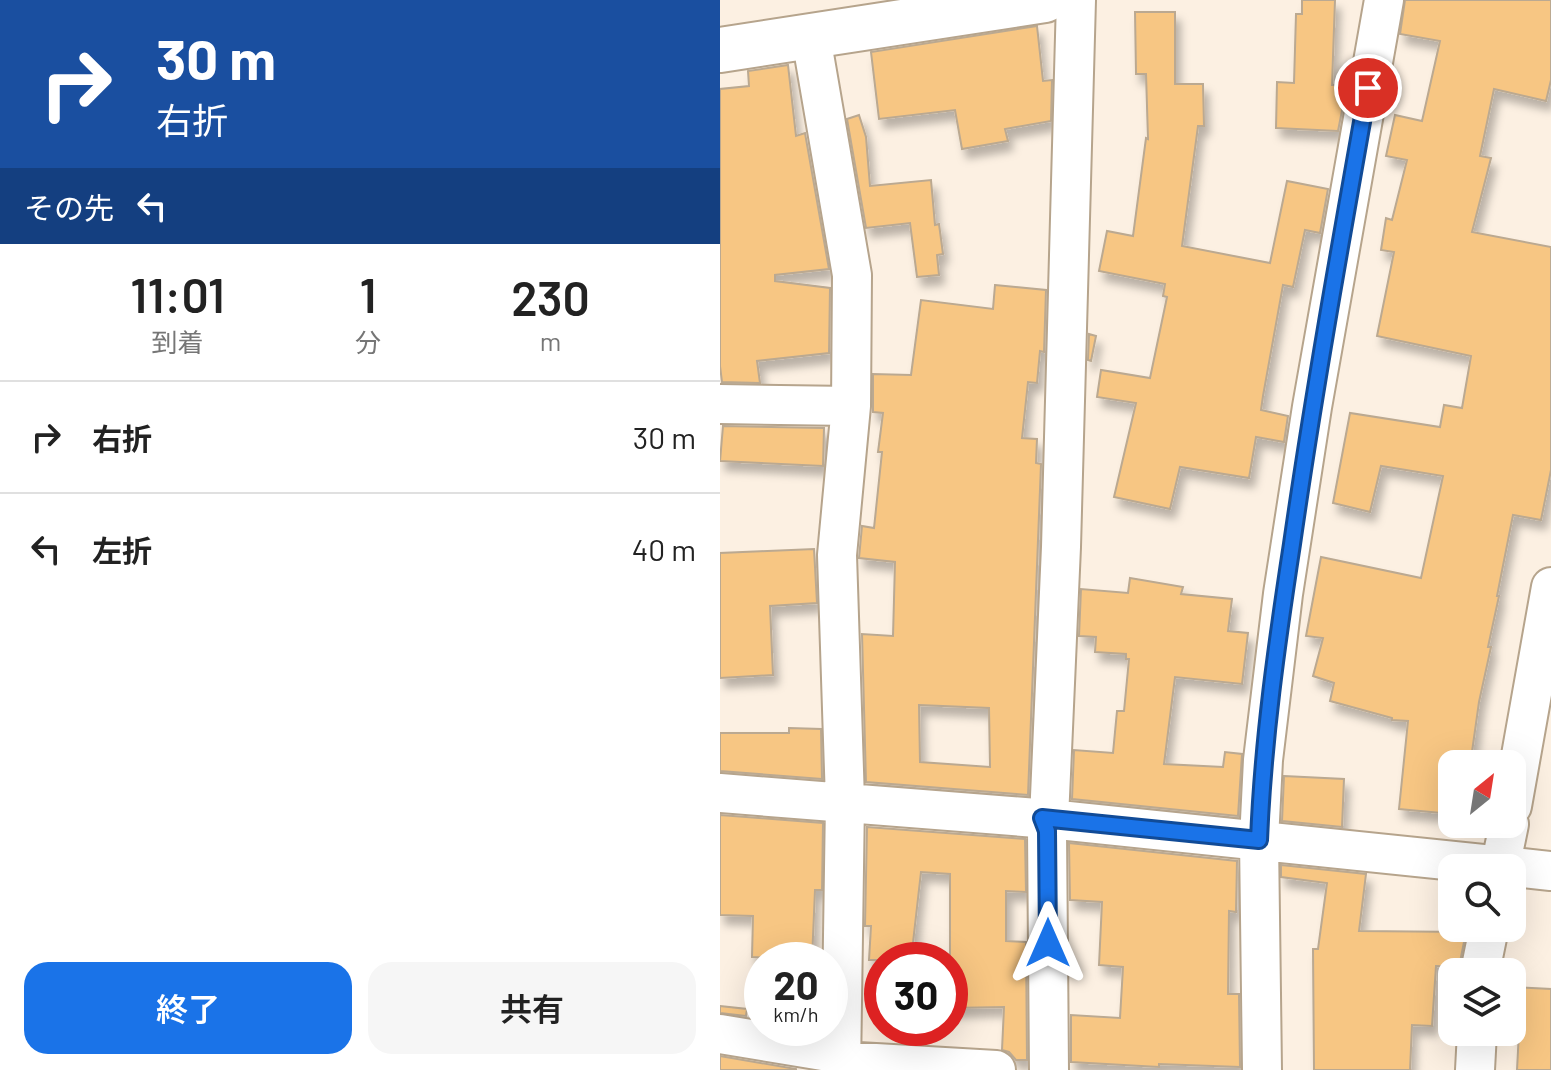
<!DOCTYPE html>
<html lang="ja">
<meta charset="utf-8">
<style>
:root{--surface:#fff;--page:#f6f6f6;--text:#222;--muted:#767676;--line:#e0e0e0;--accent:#1a73e8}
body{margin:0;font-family:Barlow,"Noto Sans JP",sans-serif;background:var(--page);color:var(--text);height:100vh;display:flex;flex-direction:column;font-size:30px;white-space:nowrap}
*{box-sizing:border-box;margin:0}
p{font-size:26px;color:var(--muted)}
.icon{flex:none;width:44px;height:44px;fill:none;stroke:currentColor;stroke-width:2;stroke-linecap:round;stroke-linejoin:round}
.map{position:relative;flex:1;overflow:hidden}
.details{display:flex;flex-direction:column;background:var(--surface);width:720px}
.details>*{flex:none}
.top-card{background:#1a4fa0;color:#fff;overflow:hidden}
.needle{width:52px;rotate:30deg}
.tools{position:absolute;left:718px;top:750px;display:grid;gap:16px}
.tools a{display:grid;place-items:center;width:88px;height:88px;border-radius:16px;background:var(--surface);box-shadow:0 8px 32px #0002;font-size:40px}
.speed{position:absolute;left:24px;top:942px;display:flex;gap:16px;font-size:40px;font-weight:700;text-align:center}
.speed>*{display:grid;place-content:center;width:104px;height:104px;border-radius:50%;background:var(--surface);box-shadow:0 8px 32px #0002;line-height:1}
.speed small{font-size:20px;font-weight:400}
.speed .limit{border:12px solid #d22;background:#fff;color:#111}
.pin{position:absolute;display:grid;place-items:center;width:68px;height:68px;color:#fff;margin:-34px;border:4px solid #fff;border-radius:50%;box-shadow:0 2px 8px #0007}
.me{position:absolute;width:88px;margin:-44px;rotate:0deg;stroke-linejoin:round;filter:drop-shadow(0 0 6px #0008)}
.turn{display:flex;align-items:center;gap:28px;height:168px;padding:0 24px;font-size:36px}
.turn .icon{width:104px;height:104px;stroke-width:2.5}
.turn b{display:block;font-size:56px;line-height:68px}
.then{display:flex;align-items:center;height:76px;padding:0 24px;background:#0003;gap:16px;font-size:30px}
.eta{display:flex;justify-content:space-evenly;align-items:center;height:136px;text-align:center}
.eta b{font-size:48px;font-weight:600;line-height:56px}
.action{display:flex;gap:16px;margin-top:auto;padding:16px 24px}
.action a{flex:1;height:92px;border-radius:24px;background:var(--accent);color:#fff;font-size:32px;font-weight:600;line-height:92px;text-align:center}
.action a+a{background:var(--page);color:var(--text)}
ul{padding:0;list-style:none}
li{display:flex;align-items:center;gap:24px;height:112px;padding:0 24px;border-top:2px solid var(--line)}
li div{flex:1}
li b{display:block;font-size:30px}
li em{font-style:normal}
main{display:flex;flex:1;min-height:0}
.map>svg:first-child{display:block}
.building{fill:#f7c683;stroke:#bba991;stroke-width:2;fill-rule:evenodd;filter:url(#shadow)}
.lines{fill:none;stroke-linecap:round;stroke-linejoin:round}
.minor-casing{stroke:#b6a48c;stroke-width:42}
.major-casing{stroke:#b6a48c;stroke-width:48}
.minor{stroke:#fff;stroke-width:38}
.major{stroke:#fff;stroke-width:44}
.route-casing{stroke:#114b97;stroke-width:20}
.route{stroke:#1a73e8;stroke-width:14}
</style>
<main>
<section class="details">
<div class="top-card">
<div class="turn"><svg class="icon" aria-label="right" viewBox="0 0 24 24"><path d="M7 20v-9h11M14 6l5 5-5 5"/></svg><div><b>30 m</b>右折</div></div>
<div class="then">その先<svg class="icon" aria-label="left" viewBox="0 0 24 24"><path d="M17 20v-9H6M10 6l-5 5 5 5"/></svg></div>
</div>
<div class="eta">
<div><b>11:01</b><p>到着</p></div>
<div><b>1</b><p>分</p></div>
<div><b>230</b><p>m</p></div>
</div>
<ul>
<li><svg class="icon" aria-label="right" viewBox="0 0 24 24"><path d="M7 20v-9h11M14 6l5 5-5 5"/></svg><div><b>右折</b></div><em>30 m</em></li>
<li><svg class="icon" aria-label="left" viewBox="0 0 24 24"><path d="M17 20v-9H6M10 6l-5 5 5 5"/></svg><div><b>左折</b></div><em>40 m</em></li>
</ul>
<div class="action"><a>終了</a><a>共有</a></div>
</section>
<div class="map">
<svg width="831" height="1070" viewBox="0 0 831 1070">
<defs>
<filter id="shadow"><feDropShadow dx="5" dy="9" stdDeviation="4" flood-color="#0004"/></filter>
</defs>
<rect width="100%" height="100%" fill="#fcf0e2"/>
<path class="building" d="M582 0H615L612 85H627L618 131 556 128 557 82 574 83 576 14H582Z
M685 0H831V80L826 101 774 89 760 156 771 158 752 232 831 247V470L821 520 793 515 777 596H779L768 647H771L759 702 751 759 732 756V814L679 809 688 721 672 720V718L610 701 614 683 593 676 603 638 586 636 601 557 701 578 723 476 661 466 650 512 613 503 630 413 720 427 724 405 742 408 751 356 657 336 674 252 661 250 666 218 672 220 687 160 666 156 675 115 702 121 720 41 680 34Z
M415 12H455V84H483L484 126H478L462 246 550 263 567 181 608 189 600 233 585 230 573 287 563 285 543 396 541 410 568 416 564 442 536 437 529 478 460 467 450 509 394 497 416 403 377 397 381 370 430 378 447 297 443 296 445 284 379 271 387 231 413 236 426 138 428 139 426 74H416Z
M317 26 323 81 332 80 331 121 285 129 288 141 242 149 235 110 159 119 151 52Z
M68 65 76 136 85 133 109 269 55 275V281L110 288 109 353 37 361 40 383 2 382 0 366V89L29 86 28 71Z
M139 115 146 137 150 186 211 180 215 225 219 224 223 254 217 255 219 275 197 277 190 223 146 228 127 119Z
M275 285 326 290 324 352 320 351 317 383 308 382 302 438 317 439 316 463 321 464 308 795 146 782 142 634 173 636 175 562 139 558 142 526 154 528 162 452H158L163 413 153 412V374L191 375 201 300 273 309ZM199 705 269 708 270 767 200 762Z
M369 334 376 336 371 361 368 360Z
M3 426 104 428 103 466 0 461Z
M94 549 97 603 50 606 53 675 0 678V553Z
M410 578 463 587 461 594 512 599 508 631 528 633 522 684 455 677 444 764 503 767 505 752 522 754 518 816 352 799 354 750 393 753 397 711H404L409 659H406V654L375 652 376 637 359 636 361 589 408 593Z
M69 728 101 729 102 779 0 771V733H69Z
M564 776 624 779 622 827 562 821Z
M0 815 103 823 102 890H95L92 960 32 957 33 916 0 915Z
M147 827 305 839 306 892 286 891V941L306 942 307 1060H296L289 1052 282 1050 284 1007 230 1008V874L201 872 191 960H149L151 926H145Z
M349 843 517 861 516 912 509 911 508 994H519L520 1067 439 1064V1067L351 1062V1015L400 1018 403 967 379 965 382 902 350 900Z
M561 865 646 874 639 931 746 932 739 967 716 966 712 1026 692 1025 690 1070H594L593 949H598L607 883 561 877Z
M792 987 831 989V1070H797L799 1031 792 1030Z
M0 1006 27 1009 26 1016 0 1013Z
M0 1056 76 1069V1070H0Z"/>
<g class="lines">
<defs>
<path id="minor" d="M91 37 132 275 131 406 117 555 125 801 121 1070
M0 404 131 406
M0 793 329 819 831 871
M792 806 831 587
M322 818 327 831 329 1070
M329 819 341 547 356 0
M780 868 789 824
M760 972 769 928
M0 1034 121 1054
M121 1061 276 1070
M542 1070 539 840 543 760 563 594 592 407 664 0
M755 1070 757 1032"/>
<path id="major" d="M0 50 325 0"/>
</defs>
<use href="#minor" class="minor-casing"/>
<use href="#major" class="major-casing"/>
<use href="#minor" class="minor"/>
<use href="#major" class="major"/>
</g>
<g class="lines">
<defs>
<path id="route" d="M328 943 327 831 322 818 539 840C543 740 557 642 572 544 594 391 621 240 648 88"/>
</defs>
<use href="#route" class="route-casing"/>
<use href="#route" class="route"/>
</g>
</svg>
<div class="tools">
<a><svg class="needle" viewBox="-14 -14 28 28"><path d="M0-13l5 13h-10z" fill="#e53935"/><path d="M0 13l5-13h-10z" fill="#767676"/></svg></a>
<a><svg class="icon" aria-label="search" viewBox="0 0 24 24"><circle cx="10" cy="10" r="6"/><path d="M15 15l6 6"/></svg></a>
<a><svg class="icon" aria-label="layers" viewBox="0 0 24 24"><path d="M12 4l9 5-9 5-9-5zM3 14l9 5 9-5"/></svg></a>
</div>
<div class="speed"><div>20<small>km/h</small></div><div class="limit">30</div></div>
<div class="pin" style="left:648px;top:88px;background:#d93025"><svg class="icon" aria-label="arrive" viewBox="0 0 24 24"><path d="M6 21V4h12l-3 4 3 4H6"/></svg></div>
<svg class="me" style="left:328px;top:943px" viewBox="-20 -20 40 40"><path d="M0-17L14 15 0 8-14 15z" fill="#1a73e8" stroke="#fff" stroke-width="4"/></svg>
</div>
</main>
